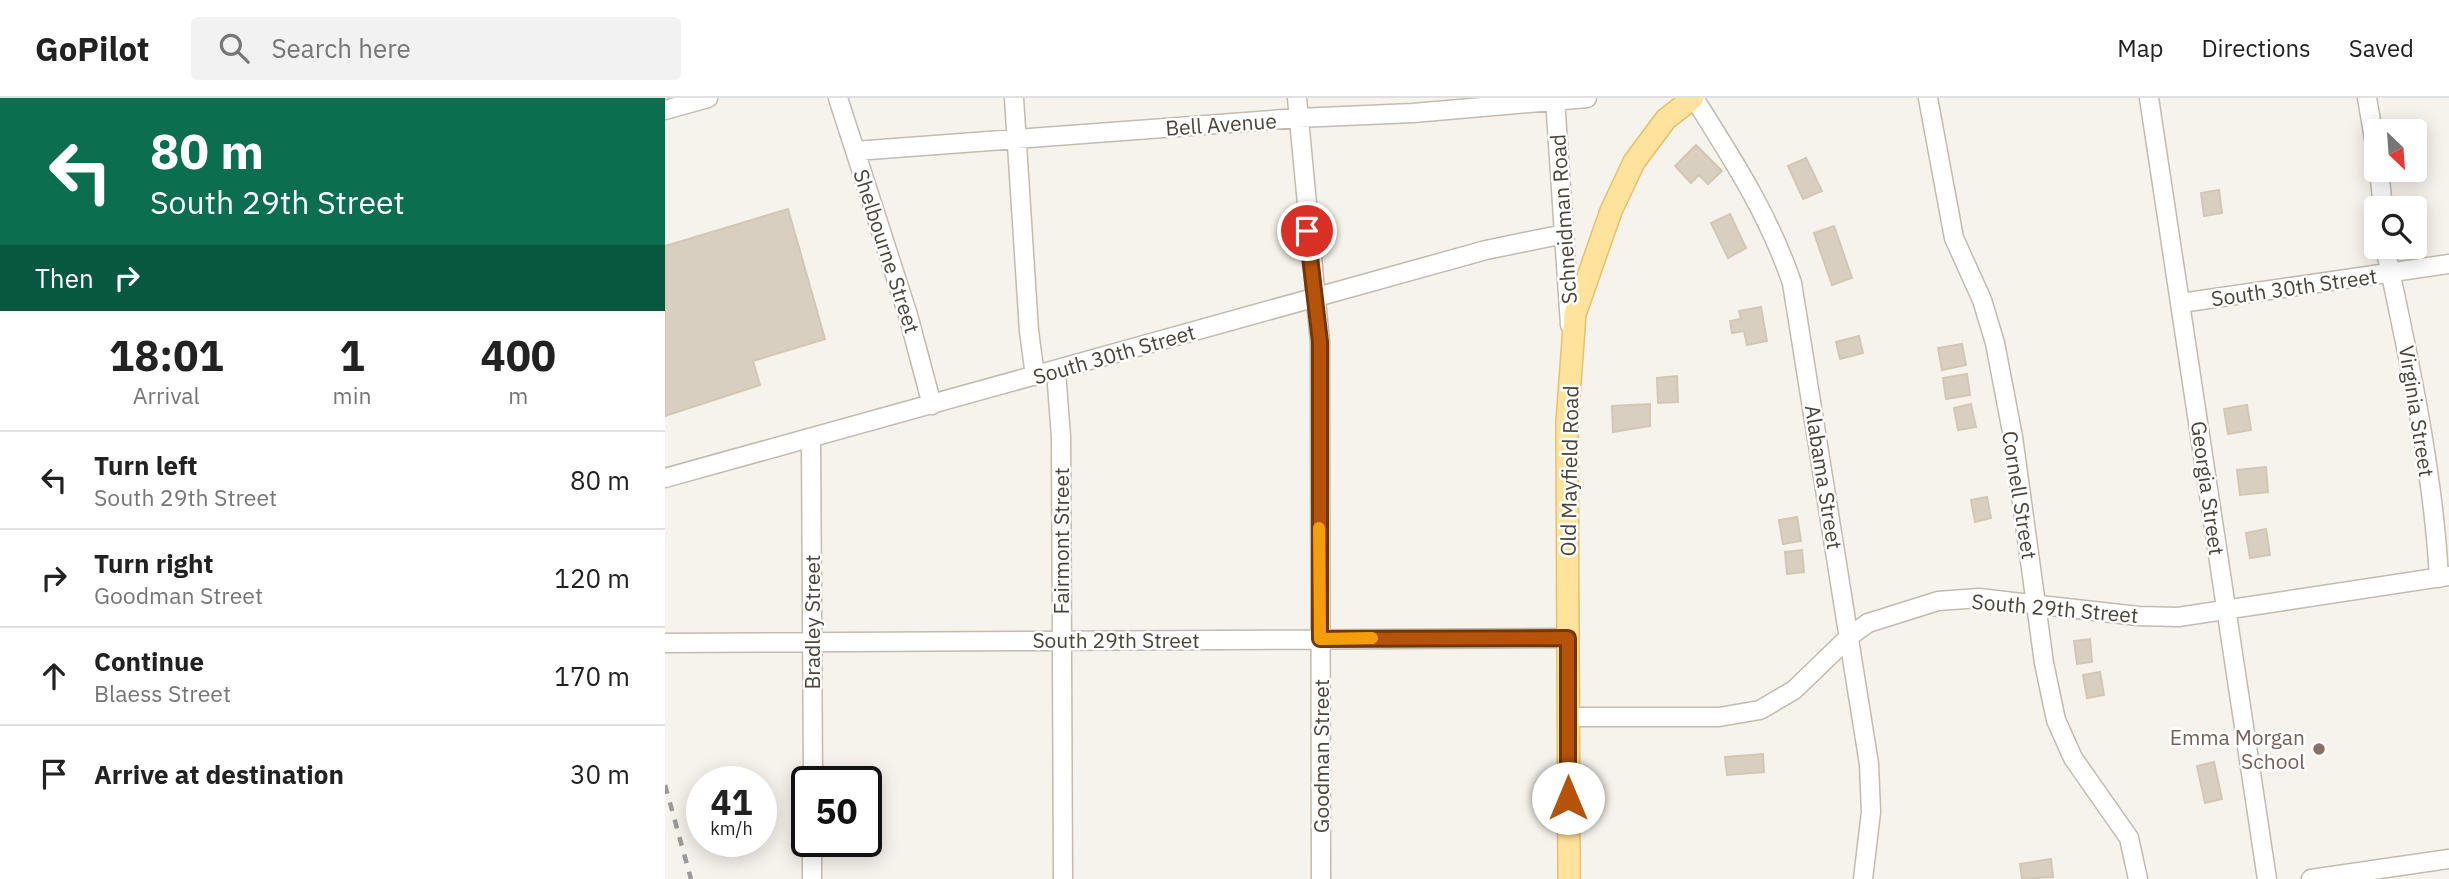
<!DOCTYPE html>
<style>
:root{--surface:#fff;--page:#f2f2f2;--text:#222;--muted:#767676;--line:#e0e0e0}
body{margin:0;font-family:"IBM Plex Sans",sans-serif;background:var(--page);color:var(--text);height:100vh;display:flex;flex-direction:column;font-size:26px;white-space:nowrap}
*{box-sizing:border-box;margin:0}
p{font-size:23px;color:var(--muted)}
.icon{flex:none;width:38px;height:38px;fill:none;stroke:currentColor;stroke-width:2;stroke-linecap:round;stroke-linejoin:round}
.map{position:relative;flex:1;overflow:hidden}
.drawer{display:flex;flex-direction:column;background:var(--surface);width:665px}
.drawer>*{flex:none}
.top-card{background:#0b6e4f;color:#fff;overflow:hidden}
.needle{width:46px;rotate:155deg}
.fabs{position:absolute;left:1699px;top:21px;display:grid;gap:14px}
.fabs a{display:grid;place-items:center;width:63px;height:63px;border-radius:7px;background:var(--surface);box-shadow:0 4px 18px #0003;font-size:35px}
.speed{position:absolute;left:21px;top:668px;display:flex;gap:14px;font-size:35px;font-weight:700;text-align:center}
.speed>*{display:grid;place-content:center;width:91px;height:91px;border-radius:50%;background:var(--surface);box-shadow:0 4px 18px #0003;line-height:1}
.speed small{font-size:18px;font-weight:400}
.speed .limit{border:4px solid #111;border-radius:10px;background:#fff;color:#111}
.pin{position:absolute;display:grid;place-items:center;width:60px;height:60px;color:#fff;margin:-30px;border:4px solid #fff;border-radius:50%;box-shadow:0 2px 7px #0007}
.me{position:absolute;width:77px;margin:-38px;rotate:0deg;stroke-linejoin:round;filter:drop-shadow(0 0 5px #0008)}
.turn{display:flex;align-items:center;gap:24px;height:147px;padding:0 35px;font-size:32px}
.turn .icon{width:91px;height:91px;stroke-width:2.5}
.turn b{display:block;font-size:49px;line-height:60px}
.then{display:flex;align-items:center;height:66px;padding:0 35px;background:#0003;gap:14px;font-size:26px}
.eta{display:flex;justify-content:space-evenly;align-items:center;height:119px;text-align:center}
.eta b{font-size:42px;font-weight:700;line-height:49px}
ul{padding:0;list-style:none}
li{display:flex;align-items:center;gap:21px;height:98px;padding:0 35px;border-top:2px solid var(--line)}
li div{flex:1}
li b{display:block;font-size:26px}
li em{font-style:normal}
header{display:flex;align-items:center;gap:42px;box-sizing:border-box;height:98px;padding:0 35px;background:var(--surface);border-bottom:2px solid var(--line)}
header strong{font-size:33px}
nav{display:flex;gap:38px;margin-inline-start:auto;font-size:24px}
.search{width:490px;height:63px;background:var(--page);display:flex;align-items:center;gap:18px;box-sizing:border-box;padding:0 24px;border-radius:7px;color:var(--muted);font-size:26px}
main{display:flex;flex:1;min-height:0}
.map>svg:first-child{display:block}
.building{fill:#d8cfc1;stroke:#d3c7b4;stroke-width:2}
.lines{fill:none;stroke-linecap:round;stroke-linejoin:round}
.minor-casing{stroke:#c2bbae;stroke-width:21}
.major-casing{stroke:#e6c16a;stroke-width:24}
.minor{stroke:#fff;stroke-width:18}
.major{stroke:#ffe39c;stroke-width:21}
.rail{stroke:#9a9a9a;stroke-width:4.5;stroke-dasharray:9 9;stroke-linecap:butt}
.route-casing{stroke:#753606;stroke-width:18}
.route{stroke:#b45309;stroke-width:12}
.slow{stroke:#f59e0b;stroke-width:12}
.education-dot{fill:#8d6e63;stroke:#fff;stroke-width:2.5}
.labels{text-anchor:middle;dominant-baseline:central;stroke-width:5;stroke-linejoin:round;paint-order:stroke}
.street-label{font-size:21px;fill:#4b4439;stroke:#fff}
.education-label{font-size:21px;fill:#785e54;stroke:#fff;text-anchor:end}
</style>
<header>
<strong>GoPilot</strong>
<div class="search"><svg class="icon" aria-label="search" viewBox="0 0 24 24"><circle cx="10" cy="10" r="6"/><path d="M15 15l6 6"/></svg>Search here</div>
<nav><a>Map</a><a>Directions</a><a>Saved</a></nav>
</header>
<main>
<section class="drawer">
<div class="top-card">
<div class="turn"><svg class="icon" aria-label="left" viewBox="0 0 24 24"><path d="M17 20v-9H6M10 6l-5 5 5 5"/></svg><div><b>80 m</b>South 29th Street</div></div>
<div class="then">Then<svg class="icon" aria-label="right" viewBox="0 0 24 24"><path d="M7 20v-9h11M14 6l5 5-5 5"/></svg></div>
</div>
<div class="eta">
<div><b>18:01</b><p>Arrival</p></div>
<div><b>1</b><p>min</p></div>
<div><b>400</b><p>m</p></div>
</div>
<ul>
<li><svg class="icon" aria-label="left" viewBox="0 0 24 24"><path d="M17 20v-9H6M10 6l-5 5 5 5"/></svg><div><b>Turn left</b><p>South 29th Street</p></div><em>80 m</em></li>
<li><svg class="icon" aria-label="right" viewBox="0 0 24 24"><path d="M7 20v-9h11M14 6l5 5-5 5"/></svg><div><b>Turn right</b><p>Goodman Street</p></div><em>120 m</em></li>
<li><svg class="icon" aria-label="ahead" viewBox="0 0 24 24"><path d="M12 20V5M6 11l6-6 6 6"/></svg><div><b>Continue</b><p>Blaess Street</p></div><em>170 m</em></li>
<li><svg class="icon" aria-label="arrive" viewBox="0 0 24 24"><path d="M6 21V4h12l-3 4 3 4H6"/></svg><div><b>Arrive at destination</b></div><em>30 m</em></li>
</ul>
</section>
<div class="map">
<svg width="1784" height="781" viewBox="0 0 1784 781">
<rect width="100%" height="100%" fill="#f6f3ec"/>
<path class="building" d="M1031 47 1057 73 1043 86 1034 77 1026 85 1010 68Z
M1141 60 1157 93 1138 101 1123 68Z
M1554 92 1557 115 1539 118 1536 95Z
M123 111 160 241 88 263 95 287 0 318V148Z
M1065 116 1081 150 1063 160 1046 125Z
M1169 128 1187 180 1167 187 1149 135Z
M1096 209 1102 243 1082 247 1079 233 1067 235 1065 223 1076 221 1074 213Z
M1194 238 1198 255 1175 261 1171 244Z
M1297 246 1301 267 1277 272 1273 250Z
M1302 276 1305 297 1281 301 1278 280Z
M1012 278 1013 304 993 305 992 280Z
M985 306V328L948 334 947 308Z
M1306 306 1311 329 1293 332 1289 310Z
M1582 307 1586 332 1563 336 1559 311Z
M1601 369 1603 394 1575 397 1572 372Z
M1322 399 1326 420 1310 424 1306 402Z
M1132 419 1136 443 1118 446 1114 422Z
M1601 431 1605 457 1585 460 1581 435Z
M1137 452 1139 474 1122 476 1120 454Z
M1425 541 1427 564 1412 566 1409 543Z
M1435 574 1439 597 1422 600 1418 577Z
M1098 656 1099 674 1062 677 1060 659Z
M1549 664 1557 701 1540 705 1532 668Z
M1386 761 1388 779 1357 781 1355 766Z"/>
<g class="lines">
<defs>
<path id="minor" d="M173 0 243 217 267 307
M349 0 364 233 370 278
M632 0 655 244 656 781
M890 0 905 227
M1029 0C1068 62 1103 115 1127 185L1204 666 1206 714 1198 781
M1263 0 1289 140 1317 202 1330 245 1348 339 1379 565 1391 622 1408 660 1464 740 1473 781
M1484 0 1602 781
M1702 0 1712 58
M0 12 43 0
M190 53 633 20 748 15 922 0
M1714 72 1718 110
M1720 149C1743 257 1768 369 1774 480
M1516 205 1784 166
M391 273 396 339 398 781
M146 341 148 684
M0 380 821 152 899 136
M0 545 903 540
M903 619H1054L1095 612 1129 592 1185 538 1203 525 1273 503 1314 500 1473 518 1513 519 1784 478
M147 744V781
M1646 781 1784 761"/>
<path id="major" d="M904 781 902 324 910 216 946 113 969 64 1001 21 1028 0"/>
</defs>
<use href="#minor" class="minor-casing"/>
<use href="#major" class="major-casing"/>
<use href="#minor" class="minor"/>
<use href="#major" class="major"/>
<path class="rail" d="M0 687 26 781"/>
</g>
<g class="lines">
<defs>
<path id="route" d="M642 133 655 244V541L903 540V700"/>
</defs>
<use href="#route" class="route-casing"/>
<use href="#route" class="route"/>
<path class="slow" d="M654 430 655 541 707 540"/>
</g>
<circle class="education-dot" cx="1654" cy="651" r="7"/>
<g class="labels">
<g class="street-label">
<text transform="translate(556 26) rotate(-4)">Bell Avenue</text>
<text transform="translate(898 121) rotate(-94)">Schneidman Road</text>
<text transform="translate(222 153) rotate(72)">Shelbourne Street</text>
<text transform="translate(1629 189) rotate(-8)">South 30th Street</text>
<text transform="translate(449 256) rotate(-16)">South 30th Street</text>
<text transform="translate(1752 313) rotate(81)">Virginia Street</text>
<text transform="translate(904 373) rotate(-89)">Old Mayfield Road</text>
<text transform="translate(1159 379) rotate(81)">Alabama Street</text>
<text transform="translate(1543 390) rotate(82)">Georgia Street</text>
<text transform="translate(1355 397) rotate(81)">Cornell Street</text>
<text transform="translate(396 443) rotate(-90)">Fairmont Street</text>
<text transform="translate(1390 510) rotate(5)">South 29th Street</text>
<text transform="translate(147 524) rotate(-90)">Bradley Street</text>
<text x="451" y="542">South 29th Street</text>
<text transform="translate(656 658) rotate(-90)">Goodman Street</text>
</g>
<g class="education-label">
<text x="1640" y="639">Emma Morgan<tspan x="1640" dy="24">School</tspan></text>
</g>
</g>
</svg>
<div class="fabs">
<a><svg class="needle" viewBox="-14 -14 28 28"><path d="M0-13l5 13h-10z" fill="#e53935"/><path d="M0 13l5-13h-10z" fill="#767676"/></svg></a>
<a><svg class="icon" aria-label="search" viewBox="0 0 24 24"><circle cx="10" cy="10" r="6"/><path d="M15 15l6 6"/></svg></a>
</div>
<div class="speed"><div>41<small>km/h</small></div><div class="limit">50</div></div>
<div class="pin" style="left:642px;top:133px;background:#d93025"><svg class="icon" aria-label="arrive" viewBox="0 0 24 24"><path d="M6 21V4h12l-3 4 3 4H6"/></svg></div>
<svg class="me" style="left:903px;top:700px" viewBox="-20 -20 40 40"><circle r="19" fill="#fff"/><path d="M0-13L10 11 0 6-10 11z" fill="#b45309"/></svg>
</div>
</main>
